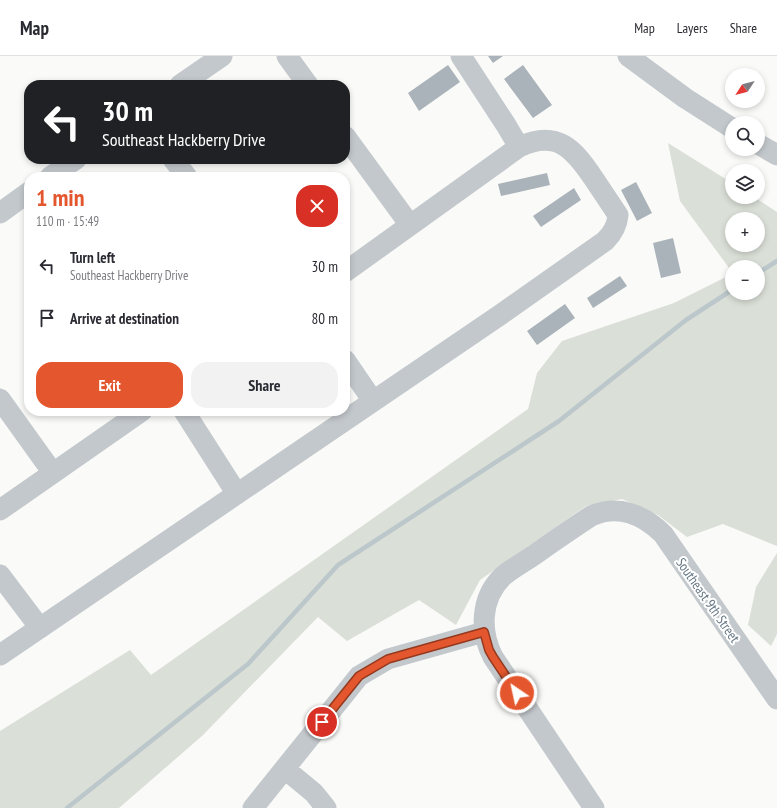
<!DOCTYPE html>
<meta charset="utf-8">
<style>
:root{--surface:#fff;--page:#f2f2f3;--text:#2b2b33;--muted:#7c7c81;--line:#e1e1e2;--accent:#e4572e}
body{margin:0;font-family:"PT Sans Narrow",sans-serif;background:var(--page);color:var(--text);height:100vh;display:flex;flex-direction:column;font-size:15px;white-space:nowrap}
*{box-sizing:border-box;margin:0}
p{font-size:13px;color:var(--muted)}
.icon{flex:none;width:22px;height:22px;fill:none;stroke:currentColor;stroke-width:2;stroke-linecap:round;stroke-linejoin:round}
.map{position:relative;flex:1;overflow:hidden}
.panel{position:absolute;left:24px;top:116px;width:326px;height:244px;display:flex;flex-direction:column;background:var(--surface);border-radius:16px;box-shadow:0 2px 6px #0003}
.panel>*{flex:none}
.guide{position:absolute;left:24px;top:24px;width:326px;height:84px;border-radius:16px;box-shadow:0 2px 6px #0003;background:#202124;color:#fff;overflow:hidden}
.needle{width:26px;rotate:234deg}
.buttons{position:absolute;left:725px;top:12px;display:grid;gap:8px}
.buttons a{display:grid;place-items:center;width:40px;height:40px;border-radius:50%;background:var(--surface);box-shadow:0 2px 6px #0003;font-size:20px}
.pin{position:absolute;display:grid;place-items:center;width:34px;height:34px;color:#fff;margin:-17px;border:2px solid #fff;border-radius:50%;box-shadow:0 1px 4px #0007}
.me{position:absolute;width:44px;margin:-22px;rotate:326deg;stroke-linejoin:round;filter:drop-shadow(0 0 3px #0008)}
.turn{display:flex;align-items:center;gap:14px;height:84px;padding:0 12px;font-size:18px}
.turn .icon{width:52px;height:52px;stroke-width:2.5}
.turn b{display:block;font-size:28px;line-height:34px}
.round{display:grid;place-items:center;flex:none;width:42px;height:42px;border-radius:16px;background:var(--page)}
.headline{display:flex;align-items:center;justify-content:space-between;height:68px;padding:0 12px}
h1{font-size:24px;font-weight:600;line-height:30px;color:var(--accent)}
.cta{display:flex;gap:8px;margin-top:auto;padding:8px 12px}
.cta a{flex:1;height:46px;border-radius:16px;background:var(--accent);color:#fff;font-size:16px;font-weight:600;line-height:46px;text-align:center}
.cta a+a{background:var(--page);color:var(--text)}
ul{padding:0;list-style:none}
li{display:flex;align-items:center;gap:12px;height:52px;padding:0 12px}
li div{flex:1}
li b{display:block;font-size:15px}
li em{font-style:normal}
header{display:flex;align-items:center;gap:24px;box-sizing:border-box;height:56px;padding:0 20px;background:var(--surface);border-bottom:1px solid var(--line)}
header strong{font-size:19px}
nav{display:flex;gap:22px;margin-inline-start:auto;font-size:14px}
.map>svg:first-child{display:block}
.green{fill:#dadfd7;fill-rule:evenodd}
.lines{fill:none;stroke-linecap:round;stroke-linejoin:round}
.stream{stroke:#bbc7cb;stroke-width:4.5}
.building{fill:#aab3b9}
.minor{stroke:#c3c8cc;stroke-width:21}
.route-casing{stroke:#94391e;stroke-width:10}
.route{stroke:#e4572e;stroke-width:7}
.labels{text-anchor:middle;dominant-baseline:central;stroke-width:4;stroke-linejoin:round;paint-order:stroke}
.street-label{font-size:14px;fill:#657683;stroke:#fff}
</style>
<header>
<strong>Map</strong>
<nav><a>Map</a><a>Layers</a><a>Share</a></nav>
</header>
<div class="map">
<svg width="777" height="752" viewBox="0 0 777 752">
<rect width="100%" height="100%" fill="#fafaf8"/>
<path class="green" d="M668 87 732 127V141H754L777 156V490L723 468 687 481 658 459 622 443 586 450 480 524 456 569 419 544 347 585 318 561 202 680 119 752H0V675L130 594 151 619 528 353 537 317 562 285 674 247 732 218V237H758V211H732V216L680 145ZM732 163H758V189H732Z
M777 497V578L771 590 748 569 756 531Z"/>
<g class="lines">
<path class="stream" d="M758 217 777 205
M67 752 248 608 338 509 559 365 686 264 732 234"/>
</g>
<path class="building" d="M488 0H503L493 7Z
M448 9 460 26 419 55 408 37Z
M523 9 552 49 533 62 504 23Z
M547 117 550 129 501 140 498 128Z
M636 126 652 157 637 165 621 134Z
M574 132 581 144 541 171 533 160Z
M673 182 681 217 661 222 653 187Z
M620 220 627 230 593 252 587 242Z
M565 248 575 262 537 289 527 275Z"/>
<g class="lines">
<path class="minor" d="M287 0 308 29
M461 0 506 69 519 91
M628 0 685 42 732 72
M180 29 222 0
M345 80 410 169
M758 88 777 99
M173 103 187 121
M50 121 76 103
M0 157 29 136
M345 304 373 345
M0 343 53 417
M184 355 237 438
M0 454 142 355
M0 519 40 572
M0 599 500 259 605 185C613 177 617 170 618 159 610 147 602 135 594 123 574 93 557 73 519 91L345 216
M285 713 314 737 326 752
M253 752 359 620 388 603 484 576
M594 752 493 601C480 576 480 543 502 521 512 512 526 505 537 497 555 484 573 472 591 460 619 448 642 458 663 478L777 643"/>
</g>
<g class="lines">
<defs>
<path id="route" d="M322 666 359 620 388 603 484 576 489 594 493 601 517 637"/>
</defs>
<use href="#route" class="route-casing"/>
<use href="#route" class="route"/>
</g>
<g class="labels">
<g class="street-label">
<text transform="translate(708 544) rotate(55)">Southeast 9th Street</text>
</g>
</g>
</svg>
<div class="buttons">
<a><svg class="needle" viewBox="-14 -14 28 28"><path d="M0-13l5 13h-10z" fill="#e53935"/><path d="M0 13l5-13h-10z" fill="#7c7c81"/></svg></a>
<a><svg class="icon" aria-label="search" viewBox="0 0 24 24"><circle cx="10" cy="10" r="6"/><path d="M15 15l6 6"/></svg></a>
<a><svg class="icon" aria-label="layers" viewBox="0 0 24 24"><path d="M12 4l9 5-9 5-9-5zM3 14l9 5 9-5"/></svg></a>
<a>+</a>
<a>−</a>
</div>
<div class="pin" style="left:322px;top:666px;background:#d93025"><svg class="icon" aria-label="arrive" viewBox="0 0 24 24"><path d="M6 21V4h12l-3 4 3 4H6"/></svg></div>
<svg class="me" style="left:517px;top:637px" viewBox="-20 -20 40 40"><circle r="17" fill="#e4572e" stroke="#fff" stroke-width="3"/><path d="M0-11L8 9 0 5-8 9z" fill="#fff"/></svg>
<div class="guide">
<div class="turn"><svg class="icon" aria-label="left" viewBox="0 0 24 24"><path d="M17 20v-9H6M10 6l-5 5 5 5"/></svg><div><b>30 m</b>Southeast Hackberry Drive</div></div>
</div>
<section class="panel">
<div class="headline"><div><h1>1 min</h1><p>110 m · 15:49</p></div><a class="round" style="background:#d93025;color:#fff"><svg class="icon" aria-label="close" viewBox="0 0 24 24"><path d="M6 6l12 12M18 6L6 18"/></svg></a></div>
<ul>
<li><svg class="icon" aria-label="left" viewBox="0 0 24 24"><path d="M17 20v-9H6M10 6l-5 5 5 5"/></svg><div><b>Turn left</b><p>Southeast Hackberry Drive</p></div><em>30 m</em></li>
<li><svg class="icon" aria-label="arrive" viewBox="0 0 24 24"><path d="M6 21V4h12l-3 4 3 4H6"/></svg><div><b>Arrive at destination</b></div><em>80 m</em></li>
</ul>
<div class="cta"><a>Exit</a><a>Share</a></div>
</section>
</div>
